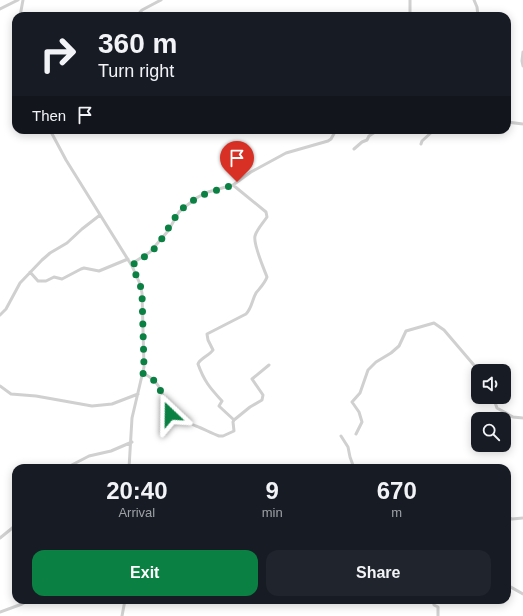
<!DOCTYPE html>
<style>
:root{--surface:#171b24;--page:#20242c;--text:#f1f3f6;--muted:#9ea1a6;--accent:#0b8043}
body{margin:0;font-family:Helvetica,sans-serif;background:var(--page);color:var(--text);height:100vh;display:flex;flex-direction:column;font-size:15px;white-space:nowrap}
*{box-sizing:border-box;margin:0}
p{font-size:13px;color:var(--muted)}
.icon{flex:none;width:22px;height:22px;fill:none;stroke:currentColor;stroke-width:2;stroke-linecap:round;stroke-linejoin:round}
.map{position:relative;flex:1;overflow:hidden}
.sheet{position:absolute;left:12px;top:464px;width:499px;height:140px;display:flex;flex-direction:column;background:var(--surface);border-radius:12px;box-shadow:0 2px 10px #0003}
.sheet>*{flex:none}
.top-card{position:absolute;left:12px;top:12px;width:499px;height:122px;border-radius:12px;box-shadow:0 2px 10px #0003;background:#171b24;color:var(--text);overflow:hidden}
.tools{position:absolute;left:471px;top:364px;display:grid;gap:8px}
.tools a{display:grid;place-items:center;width:40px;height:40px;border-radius:8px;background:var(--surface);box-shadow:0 2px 10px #0003;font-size:20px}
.pin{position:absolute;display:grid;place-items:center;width:34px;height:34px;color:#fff;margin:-41px -17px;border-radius:50% 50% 50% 0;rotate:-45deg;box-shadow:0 0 4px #0007}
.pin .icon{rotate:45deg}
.me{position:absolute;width:44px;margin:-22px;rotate:337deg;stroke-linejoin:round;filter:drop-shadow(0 0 3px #0008)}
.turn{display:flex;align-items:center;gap:14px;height:84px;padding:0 20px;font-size:18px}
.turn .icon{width:52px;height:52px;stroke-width:2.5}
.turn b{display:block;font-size:28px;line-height:34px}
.then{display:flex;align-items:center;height:38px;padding:0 20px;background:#0003;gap:8px;font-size:15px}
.eta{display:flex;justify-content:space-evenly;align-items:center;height:68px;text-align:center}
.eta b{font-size:24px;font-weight:700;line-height:28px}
.primary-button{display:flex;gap:8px;margin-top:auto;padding:8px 20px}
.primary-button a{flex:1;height:46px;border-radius:12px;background:var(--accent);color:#fff;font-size:16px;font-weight:700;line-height:46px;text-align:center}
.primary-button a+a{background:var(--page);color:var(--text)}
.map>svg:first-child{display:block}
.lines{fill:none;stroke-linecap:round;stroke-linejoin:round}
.street{stroke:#d0d0d0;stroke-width:3}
.route{stroke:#0b8043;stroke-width:7;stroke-dasharray:0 12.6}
</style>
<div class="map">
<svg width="523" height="616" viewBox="0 0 523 616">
<rect width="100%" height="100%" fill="#fff"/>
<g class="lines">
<path class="street" d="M474 0 477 7 478 16
M0 9 18 0
M20 16 23 0
M137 16 142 10 161 0
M410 16V0
M523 52 522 61 523 66
M507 122 523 124
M50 130 66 160 132 266
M421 144 422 141 434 130
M354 149 362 142 367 140 369 136 378 130
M233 185 266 212 267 217C263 223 257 229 255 236 253 244 264 269 267 277 265 283 260 288 256 293 252 300 252 308 246 314L207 334 208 340 213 350C209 356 200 358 198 364 204 381 210 388 222 401L219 406 220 407 234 420
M30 272 38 281H46L54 277 62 279 81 269 84 268 99 271 128 259
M0 315 6 309 20 283 42 260 50 253 67 243 82 229 100 215
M143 373C162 383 160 392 169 409 170 412 169 412 171 414 178 421 188 422 196 426 204 429 211 433 219 436H223L234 431 233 422 234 420 250 407 262 400 263 395 252 379 269 365
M0 386 11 394 36 396 92 406 112 404 138 394
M493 397 497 408 513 417 523 418
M356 434 362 422 359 412 352 402 360 393 368 370 376 362 391 353 399 346 406 331 434 323 444 330 479 371
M341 436 348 447 350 457 354 468
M66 468 89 456 111 451 132 442
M129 468 132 418 144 367 142 293 140 284 132 266 136 261 150 252 168 231 179 212 186 206 198 197 208 192 233 185 251 172 286 153 328 141 331 139 336 130
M507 517 512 519 523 518
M0 538 16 525
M507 585 523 594
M433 600 434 605 438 607V616
M0 612 22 604 29 600
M122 616 125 600"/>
</g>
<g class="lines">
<path class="route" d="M170 414C169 409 166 406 165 402 158 386 160 382 142 373L144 367 142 293 140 284 132 266C138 259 146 257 152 251 164 239 169 224 180 211 185 206 191 202 197 198 210 190 225 190 237 182"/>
</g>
</svg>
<div class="tools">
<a><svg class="icon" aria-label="sound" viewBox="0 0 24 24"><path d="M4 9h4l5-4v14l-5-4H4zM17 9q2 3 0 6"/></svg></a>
<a><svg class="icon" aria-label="search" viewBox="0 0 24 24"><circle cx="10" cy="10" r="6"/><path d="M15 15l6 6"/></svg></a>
</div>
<div class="pin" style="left:237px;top:182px;background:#d93025"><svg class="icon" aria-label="arrive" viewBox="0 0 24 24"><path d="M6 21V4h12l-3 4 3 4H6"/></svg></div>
<svg class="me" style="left:170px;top:414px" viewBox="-20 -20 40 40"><path d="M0-17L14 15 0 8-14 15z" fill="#0b8043" stroke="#fff" stroke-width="4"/></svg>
<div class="top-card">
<div class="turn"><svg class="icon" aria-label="right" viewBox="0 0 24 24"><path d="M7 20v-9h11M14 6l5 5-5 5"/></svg><div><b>360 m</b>Turn right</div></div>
<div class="then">Then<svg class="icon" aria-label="arrive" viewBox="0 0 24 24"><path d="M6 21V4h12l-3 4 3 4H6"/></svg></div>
</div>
<section class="sheet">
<div class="eta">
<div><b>20:40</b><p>Arrival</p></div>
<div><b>9</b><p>min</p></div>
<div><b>670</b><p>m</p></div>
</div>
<div class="primary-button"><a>Exit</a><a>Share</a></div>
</section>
</div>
